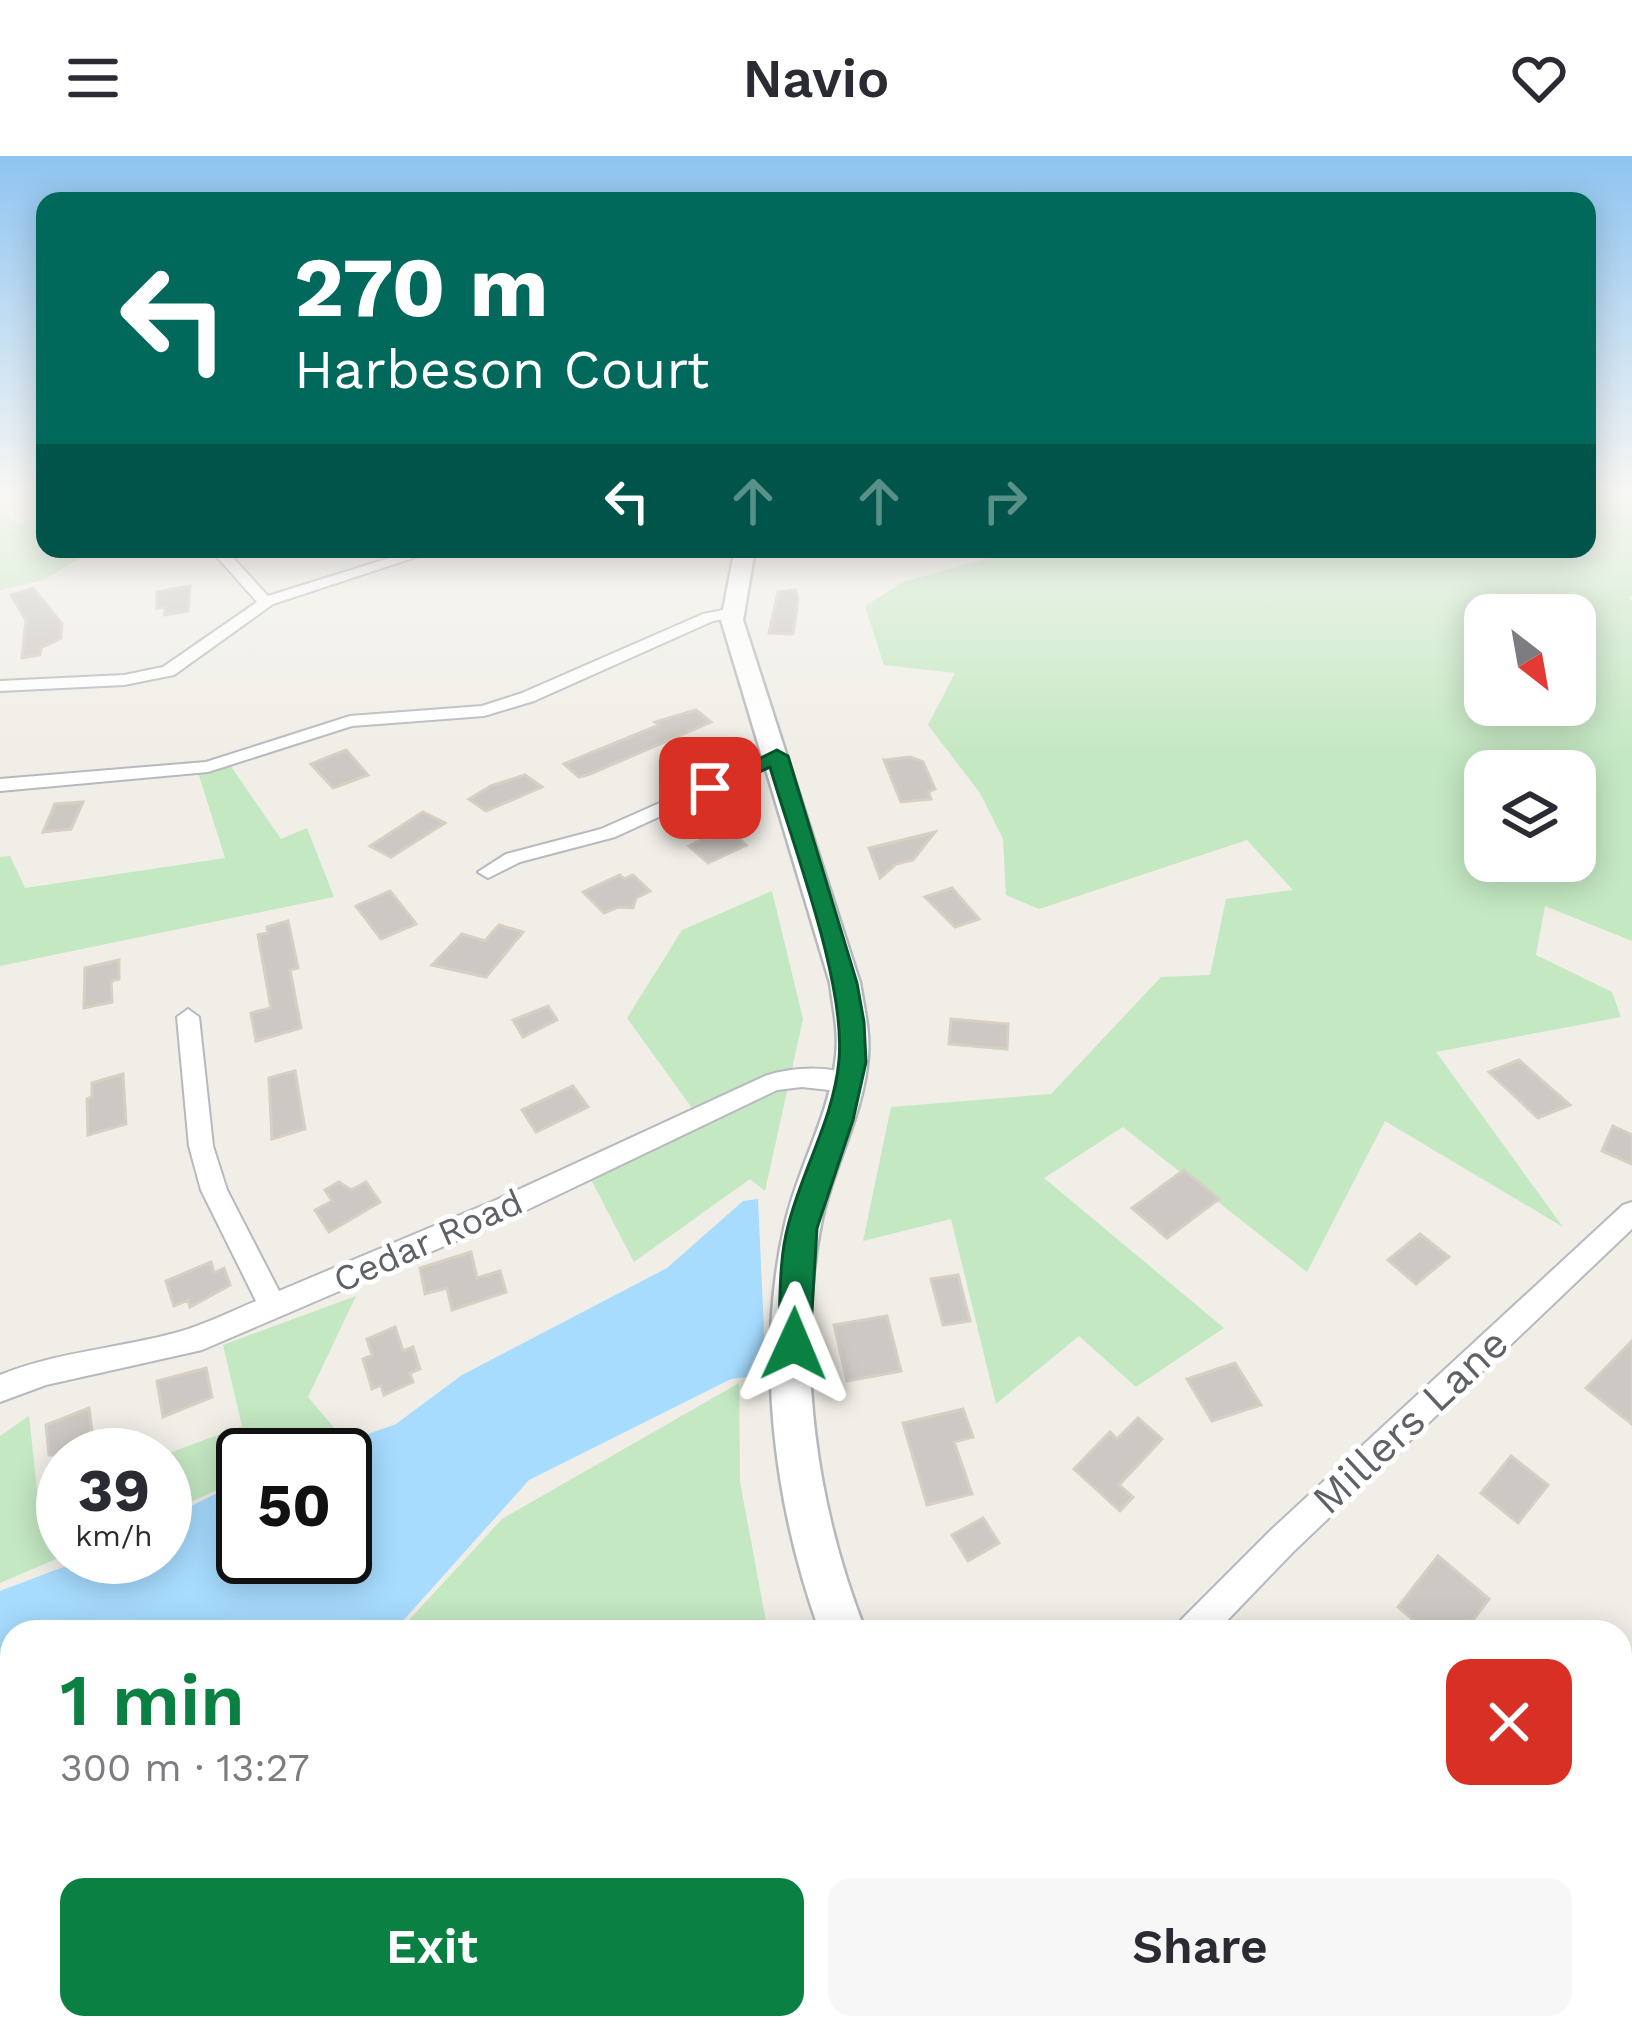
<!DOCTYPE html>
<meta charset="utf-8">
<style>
:root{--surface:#fff;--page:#f7f7f7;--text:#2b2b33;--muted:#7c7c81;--accent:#0b8043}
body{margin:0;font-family:"Work Sans",sans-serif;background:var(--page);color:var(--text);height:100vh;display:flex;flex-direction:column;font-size:45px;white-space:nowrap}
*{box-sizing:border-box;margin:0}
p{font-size:39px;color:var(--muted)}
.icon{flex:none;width:66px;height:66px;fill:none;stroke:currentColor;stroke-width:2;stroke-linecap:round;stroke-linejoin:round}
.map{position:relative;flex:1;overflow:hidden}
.sheet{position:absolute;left:0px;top:1464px;width:1632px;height:420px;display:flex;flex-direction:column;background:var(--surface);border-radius:36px 36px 0 0;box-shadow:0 6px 30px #0003}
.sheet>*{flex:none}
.top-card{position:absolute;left:36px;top:36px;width:1560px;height:366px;border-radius:24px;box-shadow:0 6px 30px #0003;background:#00695c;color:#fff;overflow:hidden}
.needle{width:78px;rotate:149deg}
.controls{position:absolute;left:1464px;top:438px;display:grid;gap:24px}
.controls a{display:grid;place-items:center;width:132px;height:132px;border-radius:24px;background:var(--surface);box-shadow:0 6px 30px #0003;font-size:60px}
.speed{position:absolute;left:36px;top:1272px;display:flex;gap:24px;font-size:60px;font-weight:700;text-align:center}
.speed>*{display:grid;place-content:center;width:156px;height:156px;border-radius:50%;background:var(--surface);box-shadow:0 6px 30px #0003;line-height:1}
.speed small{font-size:30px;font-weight:400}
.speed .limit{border:6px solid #111;border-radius:18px;background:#fff;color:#111}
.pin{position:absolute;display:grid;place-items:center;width:102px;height:102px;color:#fff;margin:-51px;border-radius:24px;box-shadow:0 6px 18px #0006}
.me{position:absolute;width:132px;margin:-66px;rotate:1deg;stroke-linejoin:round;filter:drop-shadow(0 0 9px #0008)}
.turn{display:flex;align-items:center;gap:42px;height:252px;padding:0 60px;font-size:54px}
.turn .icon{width:156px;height:156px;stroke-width:2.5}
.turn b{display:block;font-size:84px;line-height:102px}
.lanes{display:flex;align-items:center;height:114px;padding:0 60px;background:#0003;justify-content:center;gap:60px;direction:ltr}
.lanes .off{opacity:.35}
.round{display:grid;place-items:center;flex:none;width:126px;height:126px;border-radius:24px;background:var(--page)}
.headline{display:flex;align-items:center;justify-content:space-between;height:204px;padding:0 60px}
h1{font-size:72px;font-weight:600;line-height:90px;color:var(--accent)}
.cta{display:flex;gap:24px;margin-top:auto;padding:24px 60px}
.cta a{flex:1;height:138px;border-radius:24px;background:var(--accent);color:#fff;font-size:48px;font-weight:600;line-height:138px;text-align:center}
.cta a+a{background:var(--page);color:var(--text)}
header{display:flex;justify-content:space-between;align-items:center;height:156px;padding:0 60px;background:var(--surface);font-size:54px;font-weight:600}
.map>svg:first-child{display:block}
.green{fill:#c4e8c2;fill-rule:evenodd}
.water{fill:#a7dcff}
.building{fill:#ccc8c3;stroke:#d5cfc4;stroke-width:3}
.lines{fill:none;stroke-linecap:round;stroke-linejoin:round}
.street-casing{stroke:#b6b9bd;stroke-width:4}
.secondary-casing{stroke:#b5b9be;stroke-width:5}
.street{fill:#fff;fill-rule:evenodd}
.secondary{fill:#fff;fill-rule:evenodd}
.route{fill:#0b8043;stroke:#07532c;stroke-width:3}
.labels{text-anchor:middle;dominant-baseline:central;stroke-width:10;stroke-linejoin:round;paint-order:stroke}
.street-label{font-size:36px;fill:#5e6267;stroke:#fff}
.near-street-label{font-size:42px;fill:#5e6267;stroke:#fff}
</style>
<header><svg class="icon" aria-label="menu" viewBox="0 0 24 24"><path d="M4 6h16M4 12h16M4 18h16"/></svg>Navio<svg class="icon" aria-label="heart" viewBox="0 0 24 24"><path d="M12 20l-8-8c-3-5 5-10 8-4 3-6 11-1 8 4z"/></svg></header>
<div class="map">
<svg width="1632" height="1884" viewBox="0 0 1632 1884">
<rect width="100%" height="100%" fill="#f0eee6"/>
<path class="green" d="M1587 335H1632V441H1628L1632 445V785L1545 750 1536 799 1612 836 1621 861 1436 896 1563 1071 1385 965 1307 1116 1123 971 1044 1022 1224 1172 1136 1231 1079 1180 996 1248 951 1063 863 1085 891 951 1051 938 1161 821 1210 819 1226 743 1293 734 1247 684 1039 753 1006 739 1003 683 980 637 928 569 955 517 884 509 865 450 903 426 1021 393H1587ZM1485 459H1575V549H1485ZM1485 615H1575V705H1485Z
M0 351 16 368 45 360V393H95L44 424 0 434Z
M228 606 281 683 307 672 334 741 0 810V701L10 700 25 732 225 702 197 613Z
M772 735 803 863 765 1035 750 1023 634 1106 588 1018 702 966 627 862 682 774Z
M356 1140 308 1241 342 1281 301 1299H243V1323L165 1357 164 1299 242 1270 223 1189Z
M739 1227 740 1326 768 1476H398L502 1363Z
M29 1260 38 1343 63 1335V1400L0 1427V1280Z
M0 1690H12V1872H147L128 1884H0Z
M242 1872H672L660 1884H246Z"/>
<path class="water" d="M758 1043 766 1219 731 1223 529 1324 393 1476H12V1662H0V1435L90 1401H165V1363L243 1324V1401H345V1299H309L396 1268 462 1219 667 1112 743 1045Z"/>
<path class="building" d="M190 430 188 455 165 459V451L157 452V436Z
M33 432 62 468 61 482 41 492 40 499 22 502 26 464 11 439Z
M795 434 798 443 793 478 769 477 778 436Z
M696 554 711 566 590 618 579 621 564 608 659 569 655 566Z
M346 594 368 619 333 632 311 608Z
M910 601 923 606 935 633 928 636 931 643 901 646 884 604Z
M525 619 542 631 486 655 469 643 491 630Z
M83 646 71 673 43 676 55 648Z
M423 656 445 667 391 701 370 690Z
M726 671 746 689 708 707 689 690Z
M935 676 913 704 896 708 880 722 869 692Z
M620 719 624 723 633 719 650 735 636 742 633 752 618 751 604 757 583 736Z
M952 732 979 763 955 771 925 741Z
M390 735 416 768 381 783 356 750Z
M288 765 298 812 290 814 301 872 256 885 251 857 271 852 258 779 268 777 267 771Z
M499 769 523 776 486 821 432 809 462 778 485 785Z
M119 804V823L111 825 112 846 84 852 85 812Z
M548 850 557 864 523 881 513 864Z
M951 863 1008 868 1007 893 949 888Z
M1519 904 1570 949 1538 962 1489 916Z
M295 915 305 973 272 983 269 922Z
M123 918 126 968 88 979 87 943 92 941V927Z
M573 930 588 951 536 976 522 954Z
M1613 970 1632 979V1008L1602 995Z
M1184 1014 1219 1043 1167 1082 1132 1052Z
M339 1026 351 1034 366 1026 380 1046 329 1076 315 1054 332 1045 325 1034Z
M1420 1078 1449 1101 1416 1128 1388 1104Z
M471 1096 477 1122 500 1115 506 1136 452 1154 447 1132 425 1138 420 1112Z
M211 1106 214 1117 224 1112 230 1129 190 1151 188 1144 174 1150 166 1125Z
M958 1119 970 1165 943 1169 931 1123Z
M887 1160 901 1215 847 1225 834 1169Z
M395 1171 403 1195 413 1191 420 1213 410 1217 413 1226 384 1239 381 1229 372 1233 363 1203 372 1199 367 1183Z
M1632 1185V1268L1586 1232Z
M1235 1207 1261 1249 1212 1265 1187 1223Z
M206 1212 212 1241 163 1261 157 1225Z
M89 1252 95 1299H49L46 1269Z
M963 1253 973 1281 954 1286 972 1338 927 1349 903 1267Z
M1138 1262 1162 1283 1119 1329 1133 1341 1120 1355 1074 1313 1110 1276 1117 1283Z
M1511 1300 1548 1329 1518 1367 1481 1337Z
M983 1362 999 1387 968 1405 952 1379Z
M1438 1400 1489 1443 1464 1476H1427L1398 1451Z"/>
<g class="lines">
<defs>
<path id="street" d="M210 393H225L268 440 418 393H440L273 448 174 519 124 529 0 535V525L124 519 163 511 257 446Z
M733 452 741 457 739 460 713 465 534 545 484 560 352 570 208 616 0 635V623L206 606 350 560 482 550 522 537 703 458Z
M777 595 786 600 783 604 615 681 520 706 488 722 478 716 506 698 601 673Z
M188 853 199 861 213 990 227 1034 279 1135 496 1044 765 920C789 912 841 906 859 927L847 936 802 931 777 934 514 1060 202 1194 46 1229 0 1246V1219C54 1197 111 1193 167 1179 198 1172 227 1157 256 1145L201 1034 189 990 177 861Z
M1632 1046V1073L1293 1396 1216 1476H1176L1181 1464 1271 1374 1623 1049Z
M647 1872H695L690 1884H642Z"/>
<path id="secondary" d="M735 393H755L743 464 860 827C864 851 870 876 868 900 864 959 832 1011 821 1068 795 1202 816 1351 866 1476H820C774 1350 755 1200 785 1068 798 1011 830 959 836 900 839 876 833 851 830 827L721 464Z
M1097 1872H1156L1161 1884H1101Z"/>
</defs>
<use href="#street" class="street-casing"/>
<use href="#secondary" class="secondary-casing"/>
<use href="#street" class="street"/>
<use href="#secondary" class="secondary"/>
</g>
<linearGradient id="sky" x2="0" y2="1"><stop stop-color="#8ec4f1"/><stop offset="0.56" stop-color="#f8f7f4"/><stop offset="1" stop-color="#f8f7f4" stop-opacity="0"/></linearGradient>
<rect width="1632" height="599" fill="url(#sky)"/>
<path class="route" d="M777 594 788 600 857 827 864 866 866 906 853 964 817 1072 810 1188 806 1199 794 1203 783 1199 778 1188C781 1150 778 1107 788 1070 802 1014 834 962 839 904 846 827 793 690 770 611L718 636 710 638 699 632Z"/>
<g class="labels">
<g class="street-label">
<text transform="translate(428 1085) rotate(-24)">Cedar Road</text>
</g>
<g class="near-street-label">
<text transform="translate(1410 1265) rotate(-43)">Millers Lane</text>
</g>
</g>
</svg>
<div class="controls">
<a><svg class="needle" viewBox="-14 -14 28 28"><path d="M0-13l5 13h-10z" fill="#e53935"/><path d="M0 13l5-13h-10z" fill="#7c7c81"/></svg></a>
<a><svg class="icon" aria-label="layers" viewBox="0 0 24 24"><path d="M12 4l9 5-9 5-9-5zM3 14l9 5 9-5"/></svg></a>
</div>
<div class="speed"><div>39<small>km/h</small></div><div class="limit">50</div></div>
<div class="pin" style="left:710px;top:632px;background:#d93025"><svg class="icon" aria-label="arrive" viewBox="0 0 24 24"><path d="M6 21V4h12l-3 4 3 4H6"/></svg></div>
<svg class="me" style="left:794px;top:1188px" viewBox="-20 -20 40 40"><path d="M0-17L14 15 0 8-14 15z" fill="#0b8043" stroke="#fff" stroke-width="4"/></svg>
<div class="top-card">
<div class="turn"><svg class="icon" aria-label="left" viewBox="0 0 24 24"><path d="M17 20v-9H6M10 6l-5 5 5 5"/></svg><div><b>270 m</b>Harbeson Court</div></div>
<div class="lanes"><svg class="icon" aria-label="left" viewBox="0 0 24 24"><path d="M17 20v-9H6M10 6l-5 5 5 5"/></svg><svg class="icon off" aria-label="ahead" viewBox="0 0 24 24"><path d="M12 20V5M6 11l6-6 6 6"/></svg><svg class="icon off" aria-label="ahead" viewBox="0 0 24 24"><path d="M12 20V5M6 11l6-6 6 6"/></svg><svg class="icon off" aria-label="right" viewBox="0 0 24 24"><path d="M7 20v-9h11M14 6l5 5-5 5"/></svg></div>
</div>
<section class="sheet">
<div class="headline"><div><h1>1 min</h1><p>300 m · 13:27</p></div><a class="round" style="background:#d93025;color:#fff"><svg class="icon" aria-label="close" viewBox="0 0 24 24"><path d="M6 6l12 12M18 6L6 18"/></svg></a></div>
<div class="cta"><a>Exit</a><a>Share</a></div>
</section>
</div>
